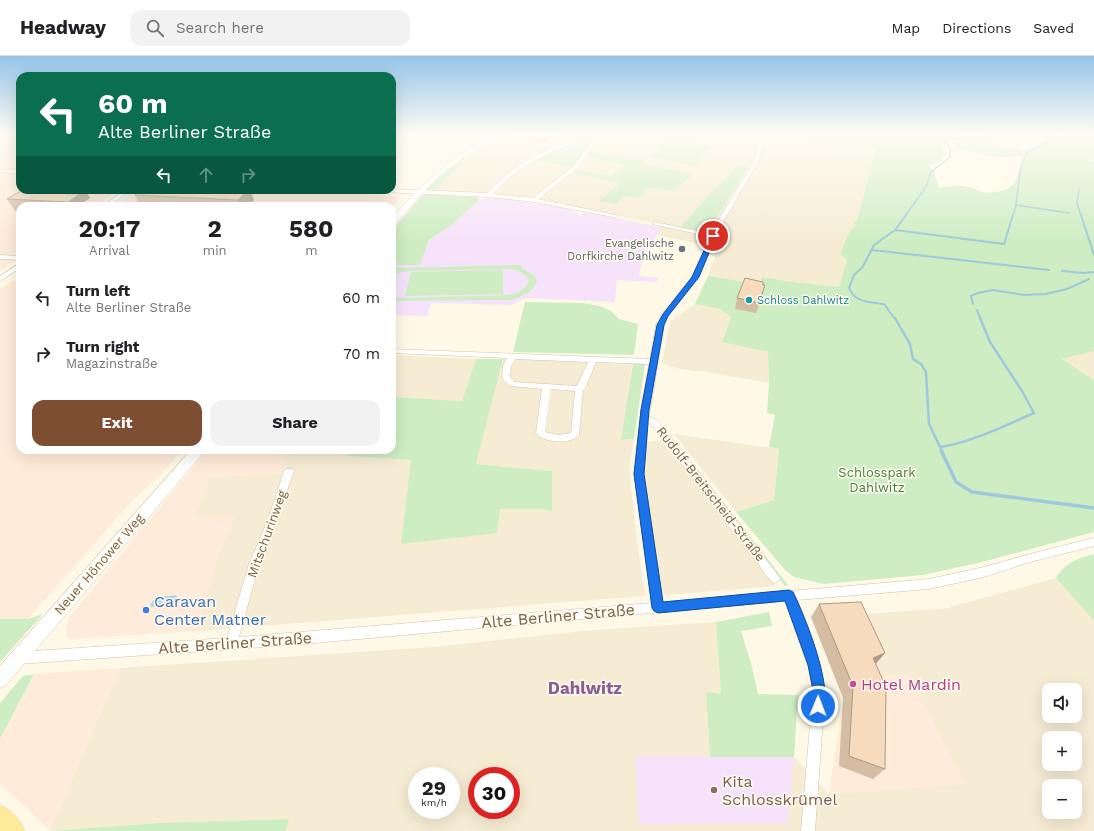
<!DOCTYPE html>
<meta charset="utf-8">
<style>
:root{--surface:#fff;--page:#f2f2f2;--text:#202124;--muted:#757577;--line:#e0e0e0;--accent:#7e4e32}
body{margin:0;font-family:"Work Sans",sans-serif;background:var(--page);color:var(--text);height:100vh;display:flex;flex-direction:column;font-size:15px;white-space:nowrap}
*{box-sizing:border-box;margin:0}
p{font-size:13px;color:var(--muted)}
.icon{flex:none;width:22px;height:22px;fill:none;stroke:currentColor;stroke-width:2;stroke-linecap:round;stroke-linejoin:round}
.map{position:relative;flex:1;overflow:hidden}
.sheet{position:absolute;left:16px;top:146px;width:380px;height:252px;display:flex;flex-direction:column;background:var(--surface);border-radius:12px;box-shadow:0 4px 16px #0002}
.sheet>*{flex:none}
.top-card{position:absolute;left:16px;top:16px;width:380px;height:122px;border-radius:12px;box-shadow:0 4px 16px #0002;background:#0b6e4f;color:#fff;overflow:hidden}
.controls{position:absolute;left:1042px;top:627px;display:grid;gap:8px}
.controls a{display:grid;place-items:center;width:40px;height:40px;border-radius:8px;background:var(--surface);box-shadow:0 4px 16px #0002;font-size:20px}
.speed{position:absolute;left:408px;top:711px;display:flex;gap:8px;font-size:20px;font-weight:700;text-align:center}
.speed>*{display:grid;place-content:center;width:52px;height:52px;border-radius:50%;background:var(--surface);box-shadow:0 4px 16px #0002;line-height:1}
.speed small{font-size:10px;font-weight:400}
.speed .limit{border:6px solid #d22;background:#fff;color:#111}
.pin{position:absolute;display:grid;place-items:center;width:34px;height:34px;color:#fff;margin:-17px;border:2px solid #fff;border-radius:50%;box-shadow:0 1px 4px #0007}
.me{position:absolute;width:44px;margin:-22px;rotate:1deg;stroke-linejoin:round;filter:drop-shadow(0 0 3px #0008)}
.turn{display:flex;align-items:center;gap:14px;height:84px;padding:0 16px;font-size:18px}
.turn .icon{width:52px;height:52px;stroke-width:2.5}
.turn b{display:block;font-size:28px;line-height:34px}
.lanes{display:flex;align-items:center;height:38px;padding:0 16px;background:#0003;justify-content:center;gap:20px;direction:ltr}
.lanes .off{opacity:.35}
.eta{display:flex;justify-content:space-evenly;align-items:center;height:68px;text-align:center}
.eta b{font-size:24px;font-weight:700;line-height:28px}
.action{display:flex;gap:8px;margin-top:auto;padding:8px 16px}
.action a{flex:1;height:46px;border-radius:12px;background:var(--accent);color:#fff;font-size:16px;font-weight:700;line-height:46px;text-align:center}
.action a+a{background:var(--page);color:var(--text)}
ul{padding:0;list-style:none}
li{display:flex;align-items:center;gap:12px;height:56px;padding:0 16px}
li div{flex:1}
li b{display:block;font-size:15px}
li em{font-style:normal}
header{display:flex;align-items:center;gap:24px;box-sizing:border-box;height:56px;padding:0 20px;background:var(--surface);border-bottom:1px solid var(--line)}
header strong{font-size:19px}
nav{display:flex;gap:22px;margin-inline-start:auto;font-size:14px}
.search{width:280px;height:36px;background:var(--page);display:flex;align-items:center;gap:10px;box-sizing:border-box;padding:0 14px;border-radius:12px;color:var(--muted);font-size:15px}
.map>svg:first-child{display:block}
.residential{fill:#f6ecd4;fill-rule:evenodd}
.commercial{fill:#ffebd9}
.education{fill:#f6e3fb}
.green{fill:#ceedc3}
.water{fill:#b9dbea;stroke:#9ec9dc}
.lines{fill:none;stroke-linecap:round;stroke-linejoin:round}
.stream-far3{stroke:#9ec9dc;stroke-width:1.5}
.stream-far2{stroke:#9ec9dc;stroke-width:2}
.stream-far1{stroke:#9ec9dc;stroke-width:2.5}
.stream{stroke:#9ec9dc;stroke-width:3.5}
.street-casing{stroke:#d1c2ab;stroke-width:1}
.secondary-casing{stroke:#d4c3a8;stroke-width:1}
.primary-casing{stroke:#e2dcd7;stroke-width:1}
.street{fill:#fff;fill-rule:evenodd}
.secondary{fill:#fff;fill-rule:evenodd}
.primary{fill:#ffea9c;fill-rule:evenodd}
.wall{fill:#d4bda2}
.shaded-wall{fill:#ac9a84}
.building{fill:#f6dcbc;stroke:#ac9a84}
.route{fill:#1a73e8;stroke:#114b97}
.worship-dot{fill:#6b7280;stroke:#fffbee;stroke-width:1.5}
.culture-dot{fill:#0f9aa8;stroke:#fffbee;stroke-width:1.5}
.shop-dot{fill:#3f7fe0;stroke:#fffbee;stroke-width:1.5}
.hotel-dot{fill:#d1479c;stroke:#fffbee;stroke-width:1.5}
.education-dot{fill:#8d6e63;stroke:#fffbee;stroke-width:1.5}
.labels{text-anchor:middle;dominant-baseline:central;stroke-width:3;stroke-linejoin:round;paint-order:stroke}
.far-worship-label{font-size:11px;fill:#5b616d;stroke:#fffbee;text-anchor:end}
.far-culture-label{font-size:11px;fill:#0d838f;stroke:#fffbee;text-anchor:start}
.park-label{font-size:13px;fill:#48813f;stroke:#fffbee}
.street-label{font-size:13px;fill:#7a6248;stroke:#fffbee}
.near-shop-label{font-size:16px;fill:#366cbe;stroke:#fffbee;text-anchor:start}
.near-street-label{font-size:16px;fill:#7a6248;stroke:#fffbee}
.near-hotel-label{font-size:16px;fill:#b23c85;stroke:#fffbee;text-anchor:start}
.near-education-label{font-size:16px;fill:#785e54;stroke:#fffbee;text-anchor:start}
.near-neighbourhood-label{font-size:17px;font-weight:bold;fill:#8c6096;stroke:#fffbee}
</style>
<header>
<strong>Headway</strong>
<div class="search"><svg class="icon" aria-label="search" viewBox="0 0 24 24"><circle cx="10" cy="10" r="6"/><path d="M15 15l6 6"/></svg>Search here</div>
<nav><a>Map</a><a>Directions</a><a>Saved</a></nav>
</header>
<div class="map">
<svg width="1094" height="775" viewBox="0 0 1094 775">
<rect width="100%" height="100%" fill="#fef9e6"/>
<path class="residential" d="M505 78H775L771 84 877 92 858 162 855 164 857 169 849 176 840 198 847 204 839 231 793 226 762 221 761 228 708 220 718 192 657 179 661 168 531 143 487 137 434 135 460 110 466 101 493 83Z
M695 248 720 253 731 261 722 286 768 296 769 327 701 315H696L680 313 662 307 670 266Z
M1094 295V324L1061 302Z
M392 299 476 303 462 345 392 341Z
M503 303 632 308 622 384 634 383 629 412 637 486 645 538 643 540 196 575 217 504 234 461H195L210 421 279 418 287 394H350L347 400 411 404 500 453H543L552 455V415L476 408Z
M674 378 779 393 774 444 736 456Z
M665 384 733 472 776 530 667 539 660 536 645 426 647 386Z
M1056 522 1094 565V775H286L289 763 158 767 50 775 120 612 434 591 593 574 716 566 721 638 706 637 710 701H794L829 738 965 728 909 618 879 621 852 559 951 552 950 551ZM1049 634H1075V660H1049ZM1049 682H1075V708H1049ZM417 720H451V754H417ZM477 720H511V754H477ZM1049 730H1075V756H1049Z"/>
<path class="commercial" d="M0 78H20V134H119L96 150H20V201L0 215Z
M138 134H309L401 141 392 152V150H115Z
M12 225H20V394H182L167 412 129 448 28 563H0V233Z
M287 394 279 418 210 421 195 461 235 460 217 504 196 575 70 583 66 578V569L70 560 205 397Z
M852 559 879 620 909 618 966 728 829 738 843 642 811 561Z
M120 612 50 775 0 727V683L34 618Z"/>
<path class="education" d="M492 141 558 151 579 157 578 159 581 160 585 156 660 171 657 179 643 201 639 220 659 222 656 226 617 224 615 246 525 242 512 249 431 247 427 260 392 259V209H420L429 184 453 168 479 144Z
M635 700 794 701 788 767 639 768Z"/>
<path class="green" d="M775 78H978L943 83 941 87 944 99 941 105 929 110 934 115 939 132C949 130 962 129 973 132 976 133 978 135 981 136 991 138 1007 136 1013 128H1015L1022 99C1002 105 975 97 956 91L954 89 955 87C966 86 974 82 984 81L995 89 1020 94 1022 98 1024 94 1070 78H1094V101L1091 105 1094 106V295L1062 303 1094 324V476L982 506 923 519 824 528 794 521 785 514 736 456 774 444 779 393 769 391 775 359 767 357 769 327 768 296 722 286 731 261 720 253 695 248 708 220 760 228 762 221 793 226 839 231 847 204 840 198 849 176 856 169 854 167 858 162 876 92 770 84Z
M590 81 594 82 573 111 534 104 549 96Z
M670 82 713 91 694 110 650 101Z
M591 96 646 105 642 108 693 118 674 135 647 131 640 142 624 140 616 148 599 145 620 127 575 118 578 114 612 120 625 109 617 108V106L587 102Z
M463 101H466L460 110 434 135 428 134 426 133Z
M739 109 748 111 715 164 709 178 680 172 707 141Z
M424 137 477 141 480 143 453 168 429 184 420 209H392V175Z
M521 209 522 212 535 220 537 226C531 238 522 240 511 244L392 245V240L399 242 508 239C517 237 524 235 529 226 526 216 517 214 508 213L407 215 392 219 393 212Z
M503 214V238L405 240 411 216Z
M525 246 582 247 600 250 611 255 619 263 638 268 634 299 513 296Z
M476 303H503L476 408 552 415V456L543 453H500L497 477 401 488 411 404 347 400 350 394H392V341L462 345Z
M633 307 645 308 634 383 621 384Z
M696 414H698L788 529 785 530Z
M1094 498V565L1056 522C1066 506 1076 503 1094 498Z
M769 556 772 570 741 575 752 611 758 638 798 639 794 701H710L706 636 721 638 716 566Z
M43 558 0 606V563H28Z
M34 618 0 683V647L23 620Z
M289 763 286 775H50L158 767Z"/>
<path class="water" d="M176 540 177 544 172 549 151 550V549L155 542Z"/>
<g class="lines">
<path class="stream-far3" d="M1079 133 1077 147 1081 160
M1016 149 1069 157
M905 160 926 131 931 116 950 101V93L945 85 947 83H962L966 79 987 78
M1013 160 1016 149 1020 117 1026 97 1063 78"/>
<path class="stream-far2" d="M1081 159 1094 199
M895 174 1004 188 1013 159
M872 194 1049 214
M1062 215 1083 217 1094 216
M973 248 971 240 978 237 993 234 1024 239 1046 238 1067 233 1089 223
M977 254 981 263
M895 263 884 248C870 246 855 247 849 232L854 219 862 212 874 189 895 174 906 159"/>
<path class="stream-far1" d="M895 262 910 288 913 303 921 308 926 316 929 368 942 395
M940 391C970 387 1006 369 1034 357L1022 335 990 286 980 262"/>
<path class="stream" d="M941 394 956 426 972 436 1094 452"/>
<defs>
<path id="street" d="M591 78H599L596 80 598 82 578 112 538 143 616 159 619 161 618 162 534 146 489 141 384 136 381 134H392V133L488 137C509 113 535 98 565 87 574 84 583 82 591 78ZM592 81 594 82 574 110 533 142 493 138C520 107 555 93 592 81Z
M763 78H767L764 83 759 104 725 163 698 221 668 261 664 269 649 361 657 364 694 410 780 522 779 525 775 527 771 525 651 368 648 367 644 418 663 546 929 523 984 511 1030 498 1094 482V490L1030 506 984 521 929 533 797 544 820 609 825 634 815 775H801L813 634 808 609 786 545 292 589 18 608 14 606 12 602 14 598 18 596 227 582 249 508C263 478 274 447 284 415L286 413H292L294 415 263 502 259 509 239 581 652 547 634 418 641 354 649 308 596 306 586 331 583 334 579 379C571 389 543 387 536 377L542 333 510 330 502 322 503 310 507 302 392 297V293L650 303 656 269 662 258 692 221 711 181 652 168 655 166 712 178 719 163 755 104 760 83ZM515 303 588 306 577 330 515 326 510 321 511 310ZM551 333 575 335 571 377 558 379 545 376Z
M0 114H20V118L0 116Z
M125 134H131L109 150H102Z
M0 199 20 200V204L0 203Z
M20 207V212L0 225V220Z"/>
<path id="secondary" d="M496 78H503L470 97 443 117 419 141 395 169H392V162C422 127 454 98 496 78Z
M191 394H206L6 629 0 632V610Z"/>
<path id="primary" d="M0 749C12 754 20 763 25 775H0Z"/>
</defs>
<use href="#street" class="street-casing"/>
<use href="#secondary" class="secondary-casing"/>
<use href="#primary" class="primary-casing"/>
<use href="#street" class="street"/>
<use href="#secondary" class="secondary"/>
<use href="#primary" class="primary"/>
</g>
<path class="wall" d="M514 78H559L541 87 514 81Z
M23 134H85L90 142 84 146 87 150H20V156L15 155 7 143Z
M141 134H250L254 144 248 150H140L135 139Z
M763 229 762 239 756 257 735 253 737 242Z
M819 548 876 608 885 713 873 723 839 710 843 642 811 561Z"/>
<path class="shaded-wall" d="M554 78H559L541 87V85Z
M77 134H85L90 142 84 146 87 150H70L68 146 72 138Z
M248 134H250L254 144 248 150H240L238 144Z
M765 229 762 239 756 257 759 247Z
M885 597 874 610 873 602Z"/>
<path class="building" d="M514 78H554L541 85Z
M23 134H77L72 138H80L68 146 7 143Z
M141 134H248L238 144 135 139Z
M745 222 763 226V229H765L759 247 737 242Z
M861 546 885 597 873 602 886 631 885 713 849 700 853 630 819 548Z"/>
<linearGradient id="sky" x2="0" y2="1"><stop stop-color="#95c4e9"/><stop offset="0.42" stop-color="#fffcf4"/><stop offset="1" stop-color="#fffcf4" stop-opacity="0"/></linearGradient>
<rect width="1094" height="186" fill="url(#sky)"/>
<path class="route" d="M711 179 716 180 699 221 668 260 664 269 649 354 644 418 663 546 789 534 793 536C805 560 833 630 823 654L818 656 813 654 811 650 813 634 808 609 785 545 658 557 654 555 652 552 634 418 641 354 657 269 663 258 692 221Z"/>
<circle class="worship-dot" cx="682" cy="193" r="4"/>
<circle class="culture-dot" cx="749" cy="244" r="4"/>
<circle class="shop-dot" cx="146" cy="554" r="4"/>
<circle class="hotel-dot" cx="853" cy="628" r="4"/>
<circle class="education-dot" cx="714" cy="734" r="4"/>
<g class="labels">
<g class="far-worship-label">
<text x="674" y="187">Evangelische<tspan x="674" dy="13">Dorfkirche Dahlwitz</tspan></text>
</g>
<g class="far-culture-label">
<text x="757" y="244">Schloss Dahlwitz</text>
</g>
<g class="park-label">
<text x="877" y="416">Schlosspark<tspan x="877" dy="15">Dahlwitz</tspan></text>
</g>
<g class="street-label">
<text transform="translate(711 438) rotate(52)">Rudolf-Breitscheid-Straße</text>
<text transform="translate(267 478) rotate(-70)">Mitschurinweg</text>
<text transform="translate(99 508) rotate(-49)">Neuer Hönower Weg</text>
</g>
<g class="near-shop-label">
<text x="154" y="545">Caravan<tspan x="154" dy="18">Center Matner</tspan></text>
</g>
<g class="near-street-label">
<text transform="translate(558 560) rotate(-5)">Alte Berliner Straße</text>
<text transform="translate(235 587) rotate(-4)">Alte Berliner Straße</text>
</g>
<g class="near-hotel-label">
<text x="861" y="628">Hotel Mardin</text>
</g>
<g class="near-education-label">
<text x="722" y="725">Kita<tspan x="722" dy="18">Schlosskrümel</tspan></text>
</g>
<g class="near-neighbourhood-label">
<text x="585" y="632">Dahlwitz</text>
</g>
</g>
</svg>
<div class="controls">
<a><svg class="icon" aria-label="sound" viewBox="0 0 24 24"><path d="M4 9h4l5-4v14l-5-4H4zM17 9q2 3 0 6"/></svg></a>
<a>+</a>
<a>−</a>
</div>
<div class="speed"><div>29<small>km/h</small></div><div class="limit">30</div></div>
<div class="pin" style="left:713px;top:180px;background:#d93025"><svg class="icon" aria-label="arrive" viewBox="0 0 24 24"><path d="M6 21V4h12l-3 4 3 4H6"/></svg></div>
<svg class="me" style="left:818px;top:650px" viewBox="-20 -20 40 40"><circle r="17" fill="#1a73e8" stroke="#fff" stroke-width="3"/><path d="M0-11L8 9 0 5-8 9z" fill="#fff"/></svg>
<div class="top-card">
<div class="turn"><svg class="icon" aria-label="left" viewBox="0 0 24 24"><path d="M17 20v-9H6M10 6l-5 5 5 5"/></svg><div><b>60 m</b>Alte Berliner Straße</div></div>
<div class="lanes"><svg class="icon" aria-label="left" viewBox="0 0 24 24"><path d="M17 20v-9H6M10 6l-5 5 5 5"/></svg><svg class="icon off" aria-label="ahead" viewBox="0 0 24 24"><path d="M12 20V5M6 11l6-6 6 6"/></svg><svg class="icon off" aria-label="right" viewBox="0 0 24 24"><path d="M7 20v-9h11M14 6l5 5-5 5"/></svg></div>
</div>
<section class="sheet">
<div class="eta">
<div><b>20:17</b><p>Arrival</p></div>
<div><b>2</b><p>min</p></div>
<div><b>580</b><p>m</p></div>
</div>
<ul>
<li><svg class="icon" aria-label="left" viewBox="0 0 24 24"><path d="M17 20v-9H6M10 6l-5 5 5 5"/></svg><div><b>Turn left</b><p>Alte Berliner Straße</p></div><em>60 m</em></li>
<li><svg class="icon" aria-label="right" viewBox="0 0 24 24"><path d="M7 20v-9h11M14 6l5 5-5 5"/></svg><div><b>Turn right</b><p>Magazinstraße</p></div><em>70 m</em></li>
</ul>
<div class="action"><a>Exit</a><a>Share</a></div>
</section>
</div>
